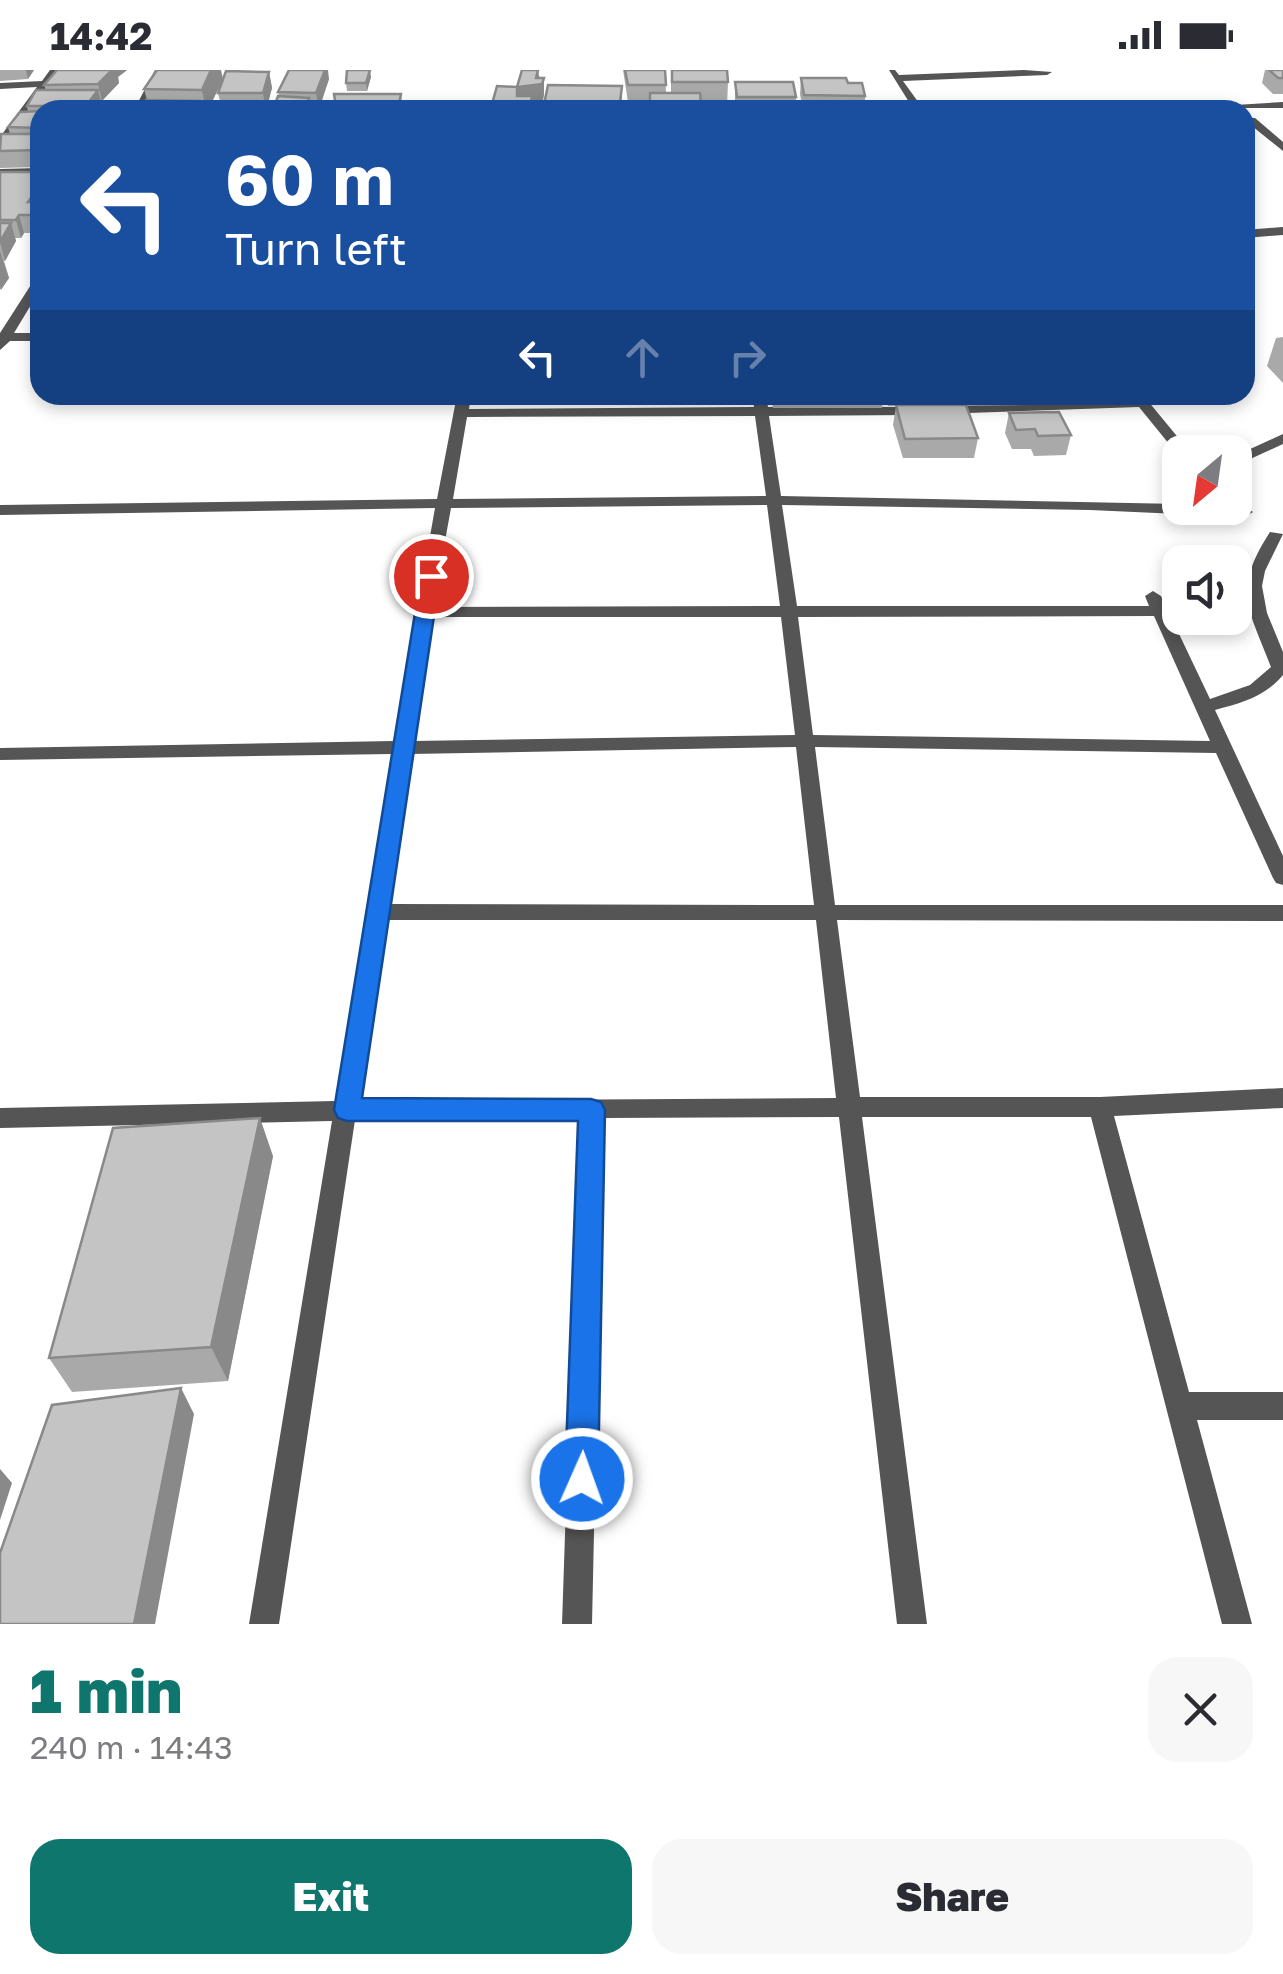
<!DOCTYPE html>
<meta charset="utf-8">
<style>
:root{--surface:#fff;--page:#f7f7f7;--text:#2b2b33;--muted:#7c7c81;--accent:#0f766e}
body{margin:0;font-family:"Golos Text",sans-serif;background:var(--page);color:var(--text);height:100vh;display:flex;flex-direction:column;font-size:38px;white-space:nowrap}
*{box-sizing:border-box;margin:0}
p{font-size:32px;color:var(--muted)}
.icon{flex:none;width:55px;height:55px;fill:none;stroke:currentColor;stroke-width:2;stroke-linecap:round;stroke-linejoin:round}
.map{position:relative;height:1554px;overflow:hidden}
.panel{display:flex;flex-direction:column;background:var(--surface);flex:1}
.panel>*{flex:none}
.banner{position:absolute;left:30px;top:30px;width:1225px;height:305px;border-radius:30px;box-shadow:0 5px 15px #0003;background:#1a4fa0;color:#fff;overflow:hidden}
.needle{width:65px;rotate:209deg}
.controls{position:absolute;left:1162px;top:365px;display:grid;gap:20px}
.controls a{display:grid;place-items:center;width:90px;height:90px;border-radius:20px;background:var(--surface);box-shadow:0 5px 15px #0003;font-size:50px}
.pin{position:absolute;display:grid;place-items:center;width:85px;height:85px;color:#fff;margin:-42px;border:5px solid #fff;border-radius:50%;box-shadow:0 2px 10px #0007}
.me{position:absolute;width:110px;margin:-55px;rotate:2deg;stroke-linejoin:round;filter:drop-shadow(0 0 8px #0008)}
.turn{display:flex;align-items:center;gap:35px;height:210px;padding:0 30px;font-size:45px}
.turn .icon{width:130px;height:130px;stroke-width:2.5}
.turn b{display:block;font-size:70px;line-height:85px}
.lanes{display:flex;align-items:center;height:95px;padding:0 30px;background:#0003;justify-content:center;gap:50px;direction:ltr}
.lanes .off{opacity:.35}
.round{display:grid;place-items:center;flex:none;width:105px;height:105px;border-radius:30px;background:var(--page)}
.headline{display:flex;align-items:center;justify-content:space-between;height:170px;padding:0 30px}
h1{font-size:60px;font-weight:800;line-height:75px;color:var(--accent)}
.button{display:flex;gap:20px;margin-top:auto;padding:20px 30px}
.button a{flex:1;height:115px;border-radius:30px;background:var(--accent);color:#fff;font-size:40px;font-weight:800;line-height:115px;text-align:center}
.button a+a{background:var(--page);color:var(--text)}
.status{display:flex;justify-content:space-between;align-items:center;height:70px;padding:0 50px;background:var(--surface);direction:ltr}
.status svg{height:28px;fill:currentColor}
.map>svg:first-child{display:block}
.lines{fill:none;stroke-linecap:round;stroke-linejoin:round}
.street{fill:#555;fill-rule:evenodd}
.wall{fill:#a9a9a9}
.shaded-wall{fill:#898989}
.building{fill:#c4c4c4;stroke:#898989;stroke-width:2.5}
.route{fill:#1a73e8;stroke:#114b97;stroke-width:2.5}
</style>
<div class="status"><b>14:42</b><svg viewBox="0 0 49 12"><path d="M0 12V9h3v3zM5 12V6h3v6zM10 12V3h3v9zM15 12V0h3v12zM26 1h20v11H26zM47 4h2v5h-2z"/></svg></div>
<div class="map">
<svg width="1283" height="1554" viewBox="0 0 1283 1554">
<rect width="100%" height="100%" fill="#fff"/>
<g class="lines">
<path class="street" d="M50 0H60L0 77V67L37 17 0 19V13L42 11Z
M155 0H165L144 40H134Z
M889 0H895L899 5 1024 0 1052 2 1047 5 903 11 924 40H914Z
M1283 32V38H1230L1235 35Z
M1247 48H1255L1283 72V81L1247 52Z
M40 98V104L0 105V99Z
M1283 157V165L1245 168V160Z
M40 206V220L14 263H40V271H10L0 280V263L36 207Z
M457 325H471L469 339 754 337 752 325H766L768 337H911L1132 329 1129 325H1143L1190 382 1178 385 1139 337 911 345 769 346 781 426 1180 434V438L1245 437 1253 442 1245 447 1090 440 782 435 797 536H1149L1145 526 1153 521 1161 526 1210 629 1250 615 1271 597C1248 537 1232 521 1270 462L1283 464 1265 501 1262 516 1267 543 1283 582V605C1265 627 1241 633 1215 640L1283 786V815L1276 813 1273 808 1216 683 815 677 835 835H1283V851L837 850 860 1027H1100L1283 1018V1038L1114 1046 1189 1322H1283V1350H1197L1252 1554H1222L1091 1047H862L927 1554H897L839 1047 603 1048 592 1554H562L579 1048 355 1050 279 1554H249L332 1051 0 1058V1038L335 1031 392 684 0 690V678L394 671 435 438 0 445V435L437 429ZM755 346 766 426 453 429 467 347ZM767 435 780 536 433 537 451 438ZM1154 546 1210 671 813 665 798 547ZM432 547H781L795 665 413 671ZM796 677 814 835 388 834 411 684ZM386 850H816L836 1028 358 1031Z
M1283 364V374L1235 396V386Z"/>
</g>
<path class="wall" d="M0 0H34L28 9 0 11Z
M57 0H127L118 7 119 13 101 31 102 36 100 40H40V97L0 98V65L10 64 8 57 28 42 27 36 46 20 44 15Z
M623 0H665L666 23H671V0L728 12 727 36H701V40H650V32H628Z
M1265 0H1283V24H1273L1262 13Z
M269 2 272 18 266 40 222 39 218 23Z
M371 7 367 21H347L346 13Z
M539 8 544 24 543 30 532 32 533 40H492V34L517 17Z
M801 8 848 13 865 26V33L873 40H803L800 24Z
M223 9 208 40H142L147 30 144 19Z
M329 9 319 39H311L279 26 278 22Z
M735 12 796 27 795 40H735Z
M622 16V40H543V39Z
M334 24H401L403 40H336Z
M0 102H40V163H24L21 168H15L16 171 5 191H4L9 208 0 220Z
M1283 267V313L1267 296 1276 268Z
M771 325H884L882 338H773Z
M885 325H958L956 335H963L960 325H1031L1029 335 967 336 978 368 974 388H903L893 355 896 336H888Z
M1009 343 1071 365 1066 385 1034 386 1031 379H1012L1005 363Z
M273 1086 228 1311 72 1322 49 1288Z"/>
<path class="shaded-wall" d="M26 0H34L28 9Z
M112 0H127L118 7 119 13 102 31 98 14Z
M211 0H221L223 9 208 40H206L202 20Z
M325 0H328L329 9 319 39 316 23Z
M370 0 371 7 367 21 366 13Z
M538 0 540 12 544 8V24L543 30 532 32 533 40H531V32H518L517 17 536 8Z
M269 2 272 18 266 40 263 23Z
M98 20 102 36 100 40H87L86 36Z
M309 28 311 40H304Z
M34 124 39 140 40 139V159L36 145 28 132Z
M19 145 24 163 21 168 16 150Z
M11 153 16 171 5 191 0 172Z
M0 181 9 208 1 220 0 216Z
M260 1048 273 1086 228 1311 211 1277Z
M181 1318 194 1344 155 1554H134Z
M0 1399 12 1413 0 1450Z"/>
<path class="building" d="M57 0H112L98 14 44 15Z
M157 0H211L202 20 144 19Z
M289 0H325L316 23 278 22Z
M347 0H370L366 13H346Z
M522 0H538L536 8H544L542 14 517 17V26H532L531 32 492 34 497 16 517 17Z
M625 0H665L666 15H628Z
M672 0H727L728 12H672Z
M1269 0H1283V8H1278Z
M226 1 269 2 263 23H218Z
M801 8H846L848 13H862L865 26 804 25Z
M735 12H793L796 27H737Z
M548 15 622 16 619 40H585L586 34H577L576 39H543Z
M36 20H98L86 36H27Z
M650 23H700L701 34H695L696 40H650Z
M334 24H401L398 38 336 37Z
M278 26 309 28 304 40H273Z
M146 30 199 31 194 40H142Z
M811 32 871 33 873 40H812Z
M735 33H793L795 40H736Z
M40 41V58L8 57 20 42Z
M1 64H40V80L0 81Z
M0 102H40V124H34L28 132H40V139L36 145H19L16 150H0Z
M0 153H11L0 172Z
M896 335H966L978 368 905 369Z
M1059 342 1071 365 1038 366 1035 359 1016 360 1009 343Z
M260 1048 211 1277 49 1288 113 1058Z
M181 1318 134 1554H0V1483L52 1335Z"/>
<path class="route" d="M431 500 440 506 362 1028 591 1029 601 1032 605 1040 598 1409 593 1421 582 1425 570 1421 565 1409 578 1051H347L338 1048 334 1040 421 506Z"/>
</svg>
<div class="controls">
<a><svg class="needle" viewBox="-14 -14 28 28"><path d="M0-13l5 13h-10z" fill="#e53935"/><path d="M0 13l5-13h-10z" fill="#7c7c81"/></svg></a>
<a><svg class="icon" aria-label="sound" viewBox="0 0 24 24"><path d="M4 9h4l5-4v14l-5-4H4zM17 9q2 3 0 6"/></svg></a>
</div>
<div class="pin" style="left:431px;top:506px;background:#d93025"><svg class="icon" aria-label="arrive" viewBox="0 0 24 24"><path d="M6 21V4h12l-3 4 3 4H6"/></svg></div>
<svg class="me" style="left:582px;top:1409px" viewBox="-20 -20 40 40"><circle r="17" fill="#1a73e8" stroke="#fff" stroke-width="3"/><path d="M0-11L8 9 0 5-8 9z" fill="#fff"/></svg>
<div class="banner">
<div class="turn"><svg class="icon" aria-label="left" viewBox="0 0 24 24"><path d="M17 20v-9H6M10 6l-5 5 5 5"/></svg><div><b>60 m</b>Turn left</div></div>
<div class="lanes"><svg class="icon" aria-label="left" viewBox="0 0 24 24"><path d="M17 20v-9H6M10 6l-5 5 5 5"/></svg><svg class="icon off" aria-label="ahead" viewBox="0 0 24 24"><path d="M12 20V5M6 11l6-6 6 6"/></svg><svg class="icon off" aria-label="right" viewBox="0 0 24 24"><path d="M7 20v-9h11M14 6l5 5-5 5"/></svg></div>
</div>
</div>
<section class="panel">
<div class="headline"><div><h1>1 min</h1><p>240 m · 14:43</p></div><a class="round"><svg class="icon" aria-label="close" viewBox="0 0 24 24"><path d="M6 6l12 12M18 6L6 18"/></svg></a></div>
<div class="button"><a>Exit</a><a>Share</a></div>
</section>
